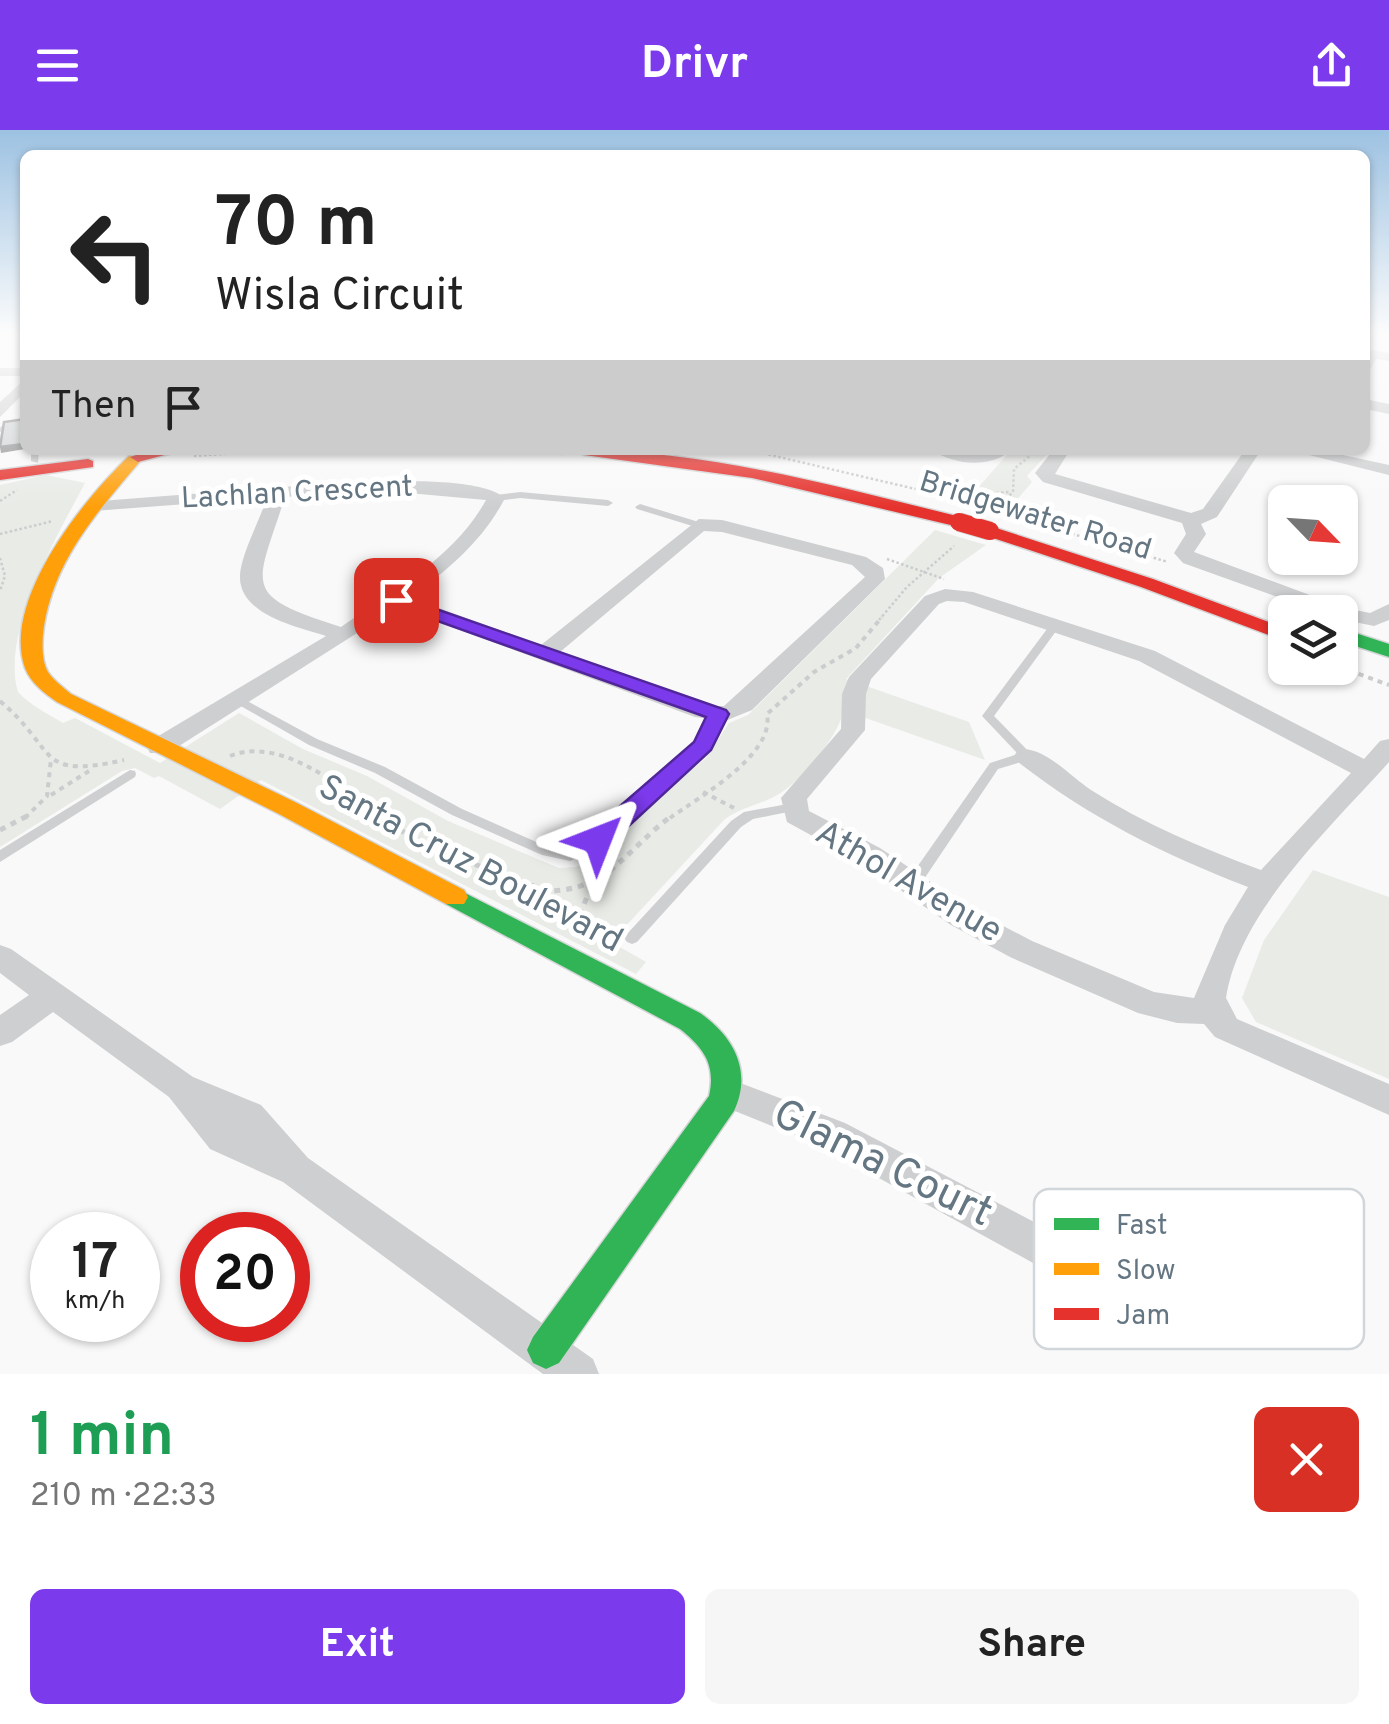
<!DOCTYPE html>
<meta charset="utf-8">
<style>
:root{--surface:#fff;--page:#f6f6f6;--text:#222;--muted:#767676;--accent:#7c3aed}
body{margin:0;font-family:Overpass,sans-serif;background:var(--page);color:var(--text);height:100vh;display:flex;flex-direction:column;font-size:38px;white-space:nowrap}
*{box-sizing:border-box;margin:0}
p{font-size:32px;color:var(--muted)}
.icon{flex:none;width:55px;height:55px;fill:none;stroke:currentColor;stroke-width:2;stroke-linecap:round;stroke-linejoin:round}
.map{position:relative;height:1244px;overflow:hidden}
.side{display:flex;flex-direction:column;background:var(--surface);flex:1}
.side>*{flex:none}
.top-card{position:absolute;left:20px;top:20px;width:1350px;height:305px;border-radius:15px;box-shadow:0 2px 8px #0004;background:#fff;color:var(--text);overflow:hidden}
.needle{width:65px;rotate:115deg}
.buttons{position:absolute;left:1268px;top:355px;display:grid;gap:20px}
.buttons a{display:grid;place-items:center;width:90px;height:90px;border-radius:15px;background:var(--surface);box-shadow:0 2px 8px #0004;font-size:50px}
.speed{position:absolute;left:30px;top:1082px;display:flex;gap:20px;font-size:50px;font-weight:700;text-align:center}
.speed>*{display:grid;place-content:center;width:130px;height:130px;border-radius:50%;background:var(--surface);box-shadow:0 2px 8px #0004;line-height:1}
.speed small{font-size:25px;font-weight:400}
.speed .limit{border:15px solid #d22;background:#fff;color:#111}
.pin{position:absolute;display:grid;place-items:center;width:85px;height:85px;color:#fff;margin:-42px;border-radius:20px;box-shadow:0 5px 15px #0006}
.me{position:absolute;width:110px;margin:-55px;rotate:45deg;stroke-linejoin:round;filter:drop-shadow(0 0 8px #0008)}
.turn{display:flex;align-items:center;gap:35px;height:210px;padding:0 30px;font-size:45px}
.turn .icon{width:130px;height:130px;stroke-width:2.5}
.turn b{display:block;font-size:70px;line-height:85px}
.then{display:flex;align-items:center;height:95px;padding:0 30px;background:#0003;gap:20px;font-size:38px}
.round{display:grid;place-items:center;flex:none;width:105px;height:105px;border-radius:15px;background:var(--page)}
.summary{display:flex;align-items:center;justify-content:space-between;height:170px;padding:0 30px}
h1{font-size:60px;font-weight:700;line-height:75px;color:#1e9e55}
.button{display:flex;gap:20px;margin-top:auto;padding:20px 30px}
.button a{flex:1;height:115px;border-radius:15px;background:var(--accent);color:#fff;font-size:40px;font-weight:700;line-height:115px;text-align:center}
.button a+a{background:var(--page);color:var(--text)}
header{display:flex;justify-content:space-between;align-items:center;height:130px;padding:0 30px;background:var(--accent);color:#fff;font-size:45px;font-weight:700}
.map>svg:first-child{display:block}
.green{fill:#e8ebe6}
.lines{fill:none;stroke-linecap:round;stroke-linejoin:round}
.fast-casing{stroke:#d5d6d7;stroke-width:3}
.slow-casing{stroke:#d5d6d7;stroke-width:3}
.jam-casing{stroke:#d5d6d7;stroke-width:3}
.path-far2{stroke:#cbcccd;stroke-width:2.5;stroke-dasharray:2.5 2.5;stroke-linecap:butt}
.path-far1{stroke:#cbcccd;stroke-width:4;stroke-dasharray:5 5;stroke-linecap:butt}
.path{stroke:#cbcccd;stroke-width:5;stroke-dasharray:6 6;stroke-linecap:butt}
.lane{fill:#cecfd0;fill-rule:evenodd}
.street{fill:#cecfd0;fill-rule:evenodd}
.fast{fill:#30b455;fill-rule:evenodd}
.slow{fill:#ff9f0a;fill-rule:evenodd}
.jam{fill:#e5322d;fill-rule:evenodd}
.jam-bridge-casing{stroke:#d5d6d7;stroke-width:20;stroke-linecap:butt}
.jam-bridge{stroke:#e5322d;stroke-width:18}
.shaded-wall{fill:#929394}
.building{fill:#d0d2d3;stroke:#929394;stroke-width:2.5}
.route{fill:#7c3aed;stroke:#51269a;stroke-width:2.5}
.labels{text-anchor:middle;dominant-baseline:central;stroke-width:10;stroke-linejoin:round;paint-order:stroke}
.far-street-label{font-size:30px;fill:#657683;stroke:#fff}
.street-label{font-size:35px;fill:#657683;stroke:#fff}
.near-street-label{font-size:42px;fill:#657683;stroke:#fff}
.key{fill:#fff;stroke:#d1d6da;stroke-width:2.5}
.key-label{font-size:28px;fill:#657683}
</style>
<header><svg class="icon" aria-label="menu" viewBox="0 0 24 24"><path d="M4 6h16M4 12h16M4 18h16"/></svg>Drivr<svg class="icon" aria-label="share" viewBox="0 0 24 24"><path d="M12 15V3M7 8l5-5 5 5M5 13v7h14v-7"/></svg></header>
<div class="map">
<svg width="1389" height="1244" viewBox="0 0 1389 1244">
<rect width="100%" height="100%" fill="#f9f9f9"/>
<path class="green" d="M1011 320H1051L1027 346 1032 352 1010 378 970 367Z
M46 345 85 353C58 404 0 503 18 562 30 575 48 584 63 593L75 588 160 633 239 583 303 619 367 646 448 691 559 738 576 737 601 724 653 672 706 628 729 593 748 585 935 400 986 415 939 448 846 549 969 592 985 630 843 580C842 602 801 650 782 662 763 675 742 676 724 690L611 812 646 832 636 844 261 650 220 679 159 646 154 648 135 638 122 641 0 717V355Z
M1313 740 1389 767V949L1256 892 1242 868 1264 810Z"/>
<g class="lines">
<defs>
<path id="fast" d="M1340 498 1389 514V527L1340 511Z
M455 758 700 883C733 906 753 941 734 981L559 1233 546 1239 533 1233 527 1220 533 1207 709 966C716 935 704 918 680 899L446 774 442 767 446 760Z"/>
<path id="slow" d="M129 326 142 329C99 380 55 428 44 496 42 510 41 530 48 542 54 551 63 557 71 564L295 672 464 760 468 767 464 774H446L279 684 57 572C44 563 31 553 25 538 1 471 84 369 129 326Z"/>
<path id="jam" d="M151 320H184L138 332 130 327Z
M576 320C708 320 838 357 965 388L967 392 959 397 752 348 584 325Z
M88 329 93 331V337L0 350V340Z
M990 396 1153 449 1285 498V511L1141 457 984 405 981 401Z"/>
</defs>
<use href="#fast" class="fast-casing"/>
<use href="#slow" class="slow-casing"/>
<use href="#jam" class="jam-casing"/>
<path class="path-far2" d="M505 320 564 324
M749 320 954 368
M194 326 283 320
M960 367 979 370 982 364 1010 362
M0 371 17 360
M995 379 1013 362 1014 339 1037 320
M1005 384 1168 432
M0 404 53 391
M0 428 5 446 0 461
M887 429 944 449
M879 490 907 457 954 416"/>
<path class="path-far1" d="M1340 537 1389 555
M0 571C59 621 35 650 124 630
M230 626C283 605 344 660 383 688
M703 662 734 678
M51 665 89 641
M25 688 47 666 51 629
M670 688C699 667 775 625 767 584L814 542 856 518 882 487"/>
<path class="path" d="M380 685 420 714 547 761C609 761 627 718 673 685
M0 700 29 685
M580 785 588 764 600 752"/>
<path class="lane" d="M1372 223 1379 225 1368 243H1365V235Z
M25 287V292L0 302V297Z
M31 320H39L38 333 31 331Z
M520 362 608 370 613 373 608 376 520 368 496 371 491 368 496 365Z
M640 374 702 393 704 395 699 398 637 379 635 377Z
M1057 490 1062 493 994 586 1033 626 1031 629 998 639 918 758H908L906 754 908 750 990 633 1018 624 982 586 1053 491Z
M236 565 317 609 385 637 462 679 550 718 569 721 583 715 698 614 714 581 718 580 724 584 707 619 593 721 570 731 542 725 452 685 375 643 309 615 232 571 230 569 232 567Z
M130 640 135 641 136 644 135 647 0 732V720Z
M793 673 800 677 798 680 753 689 741 697 637 812 632 814 627 812 624 808 627 804 731 691 744 682Z"/>
<path class="street" d="M1365 219 1389 223V231L1365 227Z
M0 238H25V246H0Z
M25 249V262L0 287V272Z
M1365 269 1389 274V284L1365 279Z
M932 320H1011C991 339 953 335 932 320Z
M1053 320H1070L1055 344 1191 383 1203 379 1245 320H1261L1217 387 1201 394 1206 404 1194 422 1345 478 1370 483 1389 474V490L1374 496 1340 489V482H1319L1183 433 1174 423 1186 404 1182 393 1043 352 1035 343Z
M1289 320H1320L1389 335V345Z
M375 350C408 352 481 348 505 368 483 411 449 438 411 468L541 515 699 389 722 390 866 427 883 438 885 449 752 580 725 591 695 587 398 477 168 623H150L147 617 150 611 326 506C298 497 238 485 240 445 241 425 260 389 267 368L93 381 84 376 87 372ZM375 360 486 370C455 427 393 461 341 497 239 465 256 458 285 367ZM704 401 722 402 852 435 865 447 724 576H708L560 522Z
M945 459 973 462 1155 521 1364 629 1380 611 1389 609V632C1333 695 1239 781 1226 868L1237 889 1389 954V985L1215 907 1204 894 1177 893 1138 883 1010 827 951 795 860 732 787 692 781 668 841 599 842 564 849 547 925 466ZM947 471 964 472 1139 531 1351 643 1261 740C1202 718 1144 694 1091 660 1071 647 1042 614 1018 620L1014 626 1018 632C1088 687 1165 725 1248 757L1225 795 1194 868 1154 862 1032 811 971 779 880 718 809 681 807 669 865 600 866 564 871 549 939 474Z
M0 815 11 819 193 947 261 975 308 1028 593 1229 599 1244H543L283 1052 210 1019 169 967 53 882 12 912 0 916V885L29 865 0 843Z
M727 948 845 993 1101 1127 1107 1141 1101 1155 1087 1160 1073 1155 819 1015 715 973 710 963 715 953Z"/>
<use href="#fast" class="fast"/>
<use href="#slow" class="slow"/>
<use href="#jam" class="jam"/>
<defs>
<path id="jam-bridge" d="M959 392 990 401"/>
</defs>
<use href="#jam-bridge" class="jam-bridge-casing"/>
<use href="#jam-bridge" class="jam-bridge"/>
</g>
<path class="shaded-wall" d="M25 305V319L1 323 0 317Z"/>
<path class="building" d="M25 289 23 314 0 317 4 292Z"/>
<linearGradient id="sky" x2="0" y2="1"><stop stop-color="#9dc2e2"/><stop offset="0.54" stop-color="#fcfcfc"/><stop offset="1" stop-color="#fcfcfc" stop-opacity="0"/></linearGradient>
<rect width="1389" height="378" fill="url(#sky)"/>
<path class="route" d="M396 465 726 580 729 584 711 620 607 716H589L586 710 589 703 694 612 706 587 390 474 387 470Z"/>
<g class="labels">
<g class="far-street-label">
<text transform="translate(297 364) rotate(-3)">Lachlan Crescent</text>
<text transform="translate(1035 387) rotate(17)">Bridgewater Road</text>
</g>
<g class="street-label">
<text transform="translate(470 735) rotate(28)">Santa Cruz Boulevard</text>
<text transform="translate(908 753) rotate(30)">Athol Avenue</text>
</g>
<g class="near-street-label">
<text transform="translate(882 1035) rotate(26)">Glama Court</text>
</g>
</g>
<rect x="1034" y="1059" width="330" height="160" rx="15" class="key"/>
<rect x="1054" y="1088" width="45" height="12" fill="#30b455"/>
<rect x="1054" y="1133" width="45" height="12" fill="#ff9f0a"/>
<rect x="1054" y="1178" width="45" height="12" fill="#e5322d"/>
<g class="key-label">
<text x="1116" y="1104">Fast</text>
<text x="1116" y="1149">Slow</text>
<text x="1116" y="1194">Jam</text>
</g>
</svg>
<div class="buttons">
<a><svg class="needle" viewBox="-14 -14 28 28"><path d="M0-13l5 13h-10z" fill="#e53935"/><path d="M0 13l5-13h-10z" fill="#767676"/></svg></a>
<a><svg class="icon" aria-label="layers" viewBox="0 0 24 24"><path d="M12 4l9 5-9 5-9-5zM3 14l9 5 9-5"/></svg></a>
</div>
<div class="speed"><div>17<small>km/h</small></div><div class="limit">20</div></div>
<div class="pin" style="left:396px;top:470px;background:#d93025"><svg class="icon" aria-label="arrive" viewBox="0 0 24 24"><path d="M6 21V4h12l-3 4 3 4H6"/></svg></div>
<svg class="me" style="left:598px;top:710px" viewBox="-20 -20 40 40"><path d="M0-17L14 15 0 8-14 15z" fill="#7c3aed" stroke="#fff" stroke-width="4"/></svg>
<div class="top-card">
<div class="turn"><svg class="icon" aria-label="left" viewBox="0 0 24 24"><path d="M17 20v-9H6M10 6l-5 5 5 5"/></svg><div><b>70 m</b>Wisla Circuit</div></div>
<div class="then">Then<svg class="icon" aria-label="arrive" viewBox="0 0 24 24"><path d="M6 21V4h12l-3 4 3 4H6"/></svg></div>
</div>
</div>
<section class="side">
<div class="summary"><div><h1>1 min</h1><p>210 m · 22:33</p></div><a class="round" style="background:#d93025;color:#fff"><svg class="icon" aria-label="close" viewBox="0 0 24 24"><path d="M6 6l12 12M18 6L6 18"/></svg></a></div>
<div class="button"><a>Exit</a><a>Share</a></div>
</section>
